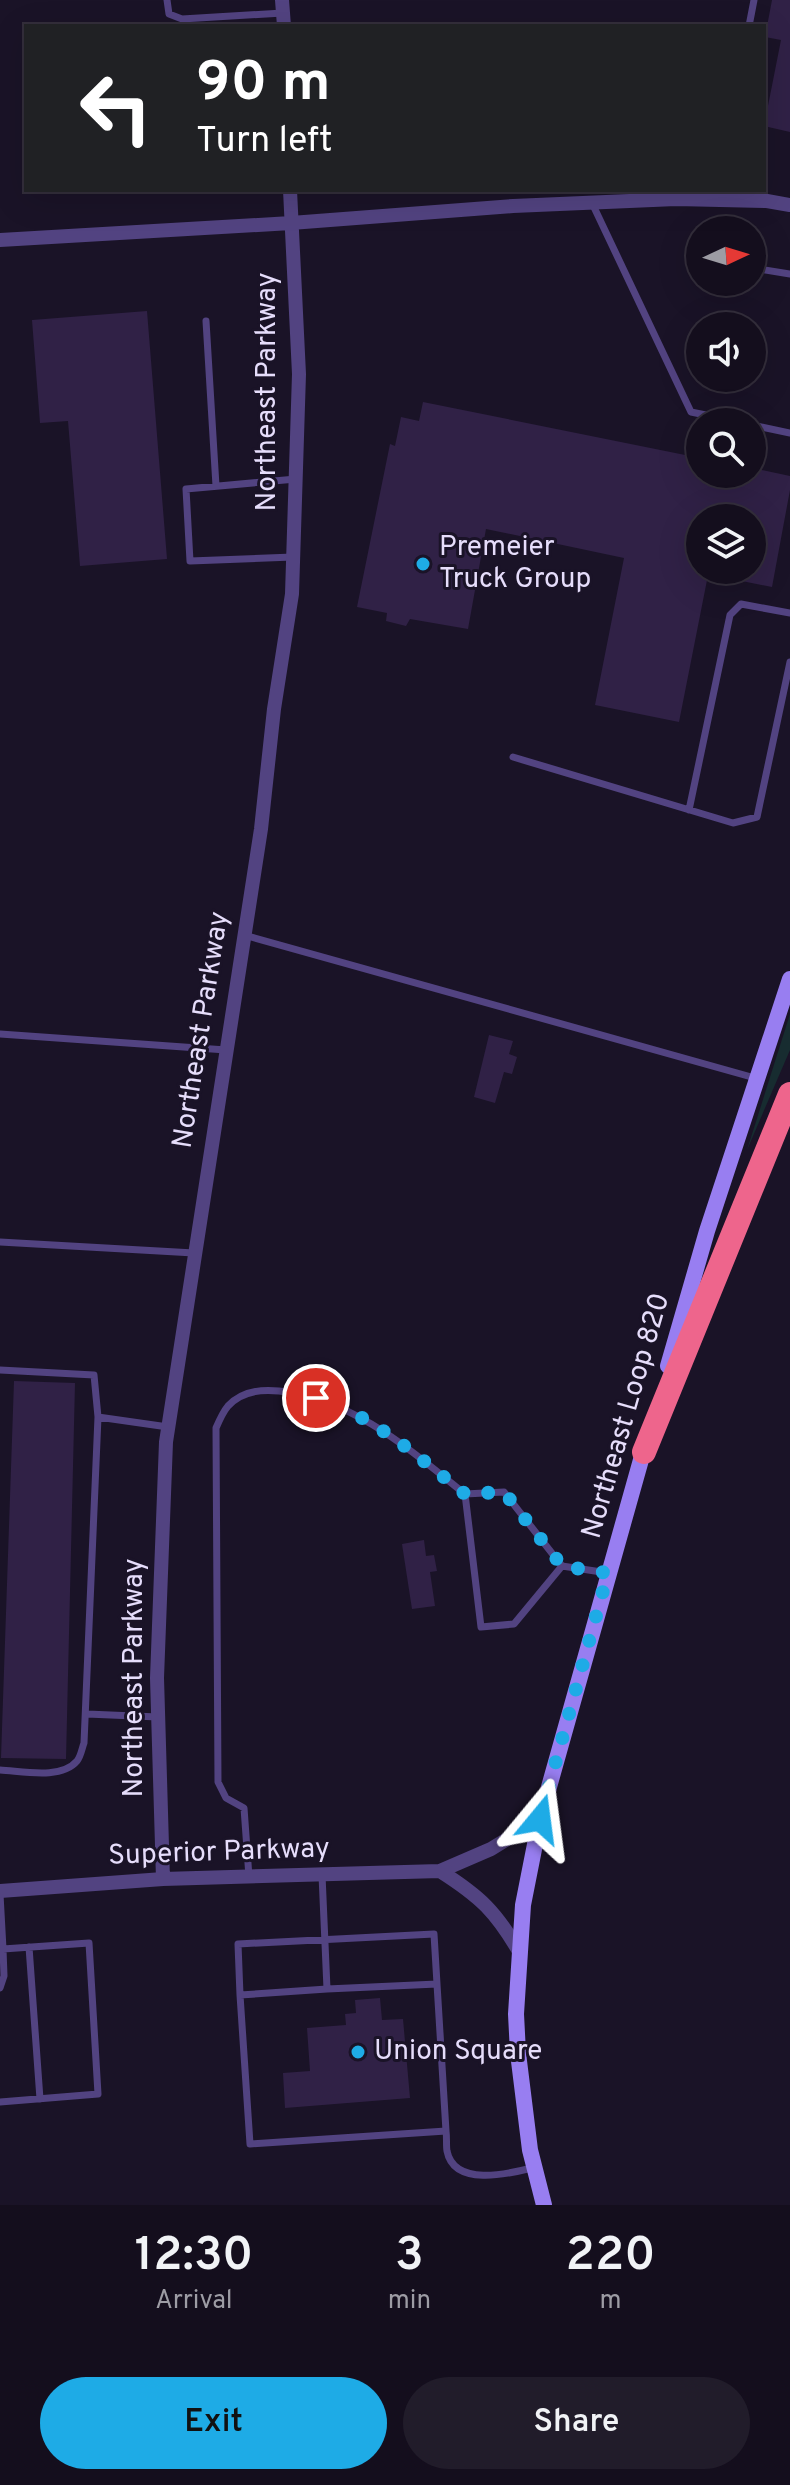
<!DOCTYPE html>
<style>
:root{--surface:#140e1d;--page:#211c2a;--text:#f1f3f6;--muted:#9d9ca4;--line:#332e3b;--accent:#1eabe6}
body{margin:0;font-family:Overpass,sans-serif;background:var(--page);color:var(--text);height:100vh;display:flex;flex-direction:column;font-size:30px;white-space:nowrap}
*{box-sizing:border-box;margin:0}
p{font-size:26px;color:var(--muted)}
.icon{flex:none;width:44px;height:44px;fill:none;stroke:currentColor;stroke-width:2;stroke-linecap:round;stroke-linejoin:round}
.map{position:relative;height:2205px;overflow:hidden}
.panel{display:flex;flex-direction:column;background:var(--surface);flex:1}
.panel>*{flex:none}
.top-card{position:absolute;left:24px;top:24px;width:742px;height:168px;border-radius:0px;box-shadow:0 8px 32px #0002,0 0 0 2px var(--line);background:#202124;color:#fff;overflow:hidden}
.needle{width:52px;rotate:86deg}
.controls{position:absolute;left:686px;top:216px;display:grid;gap:16px}
.controls a{display:grid;place-items:center;width:80px;height:80px;border-radius:50%;background:var(--surface);box-shadow:0 8px 32px #0002,0 0 0 2px var(--line);font-size:40px}
.pin{position:absolute;display:grid;place-items:center;width:68px;height:68px;color:#fff;margin:-34px;border:4px solid #fff;border-radius:50%;box-shadow:0 2px 8px #0007}
.me{position:absolute;width:88px;margin:-44px;rotate:16deg;stroke-linejoin:round;filter:drop-shadow(0 0 6px #0008)}
.turn{display:flex;align-items:center;gap:28px;height:168px;padding:0 40px;font-size:36px}
.turn .icon{width:104px;height:104px;stroke-width:2.5}
.turn b{display:block;font-size:56px;line-height:68px}
.eta{display:flex;justify-content:space-evenly;align-items:center;height:136px;text-align:center}
.eta b{font-size:48px;font-weight:600;line-height:56px}
.primary-button{display:flex;gap:16px;margin-top:auto;padding:16px 40px}
.primary-button a{flex:1;height:92px;border-radius:48px;background:var(--accent);color:#111;font-size:32px;font-weight:600;line-height:92px;text-align:center}
.primary-button a+a{background:var(--page);color:var(--text)}
.map>svg:first-child{display:block}
.green{fill:#172c30}
.building{fill:#302146}
.lines{fill:none;stroke-linecap:round;stroke-linejoin:round}
.lane{stroke:#524381;stroke-width:7}
.street{stroke:#524381;stroke-width:14}
.secondary{stroke:#987ef1;stroke-width:16}
.highway{stroke:#ee658c;stroke-width:24}
.route{stroke:#1eabe6;stroke-width:14;stroke-dasharray:0 25.2}
.poi-dot{fill:#1eabe6;stroke:#1a1327;stroke-width:3}
.labels{text-anchor:middle;dominant-baseline:central;stroke-width:6;stroke-linejoin:round;paint-order:stroke}
.street-label{font-size:28px;fill:#e6ddfb;stroke:#1a1327}
.poi-label{font-size:28px;fill:#e6ddfb;stroke:#1a1327;text-anchor:start}
</style>
<div class="map">
<svg width="790" height="2205" viewBox="0 0 790 2205">
<rect width="100%" height="100%" fill="#1a1327"/>
<path class="green" d="M790 1014V1050L747 1150Z"/>
<path class="building" d="M772 0H790V132L764 126 781 40 765 37Z
M147 311 167 559 80 566 68 421 40 423 32 320Z
M423 402 700 458V474H752V468L790 476V490L772 587 722 577 723 570H752V518H700V570H709L679 722 595 705 624 558 486 529 468 629 410 619 406 626 386 621 387 613 357 607 390 444 395 446 401 417 419 421Z
M489 1035 513 1041 509 1054 517 1057 512 1074 504 1072 495 1103 474 1097Z
M14 1381 75 1383 66 1759 1 1758Z
M424 1540 426 1556 434 1555 437 1571 430 1572 435 1606 412 1609 402 1544Z
M380 1998 382 2020 403 2019 410 2098 285 2108 283 2073 310 2071 307 2028 346 2025 345 2014 356 2013 355 2000Z"/>
<g class="lines">
<path class="lane" d="M167 0 169 14 182 19 283 13
M749 26 754 0
M592 203 691 412 740 422
M752 268 790 274
M206 321 216 486
M752 425 790 433
M293 557 190 561 186 489 296 479
M513 757 733 823 757 817 790 662
M689 810 730 615 741 604 790 613
M244 935 755 1078
M0 1034 226 1050
M0 1242 194 1253
M0 1370 94 1375 98 1417 84 1743C82 1748 81 1756 77 1761 61 1780 22 1771 0 1770
M98 1417 168 1427
M465 1494 481 1627 514 1624 562 1566
M87 1714 158 1717
M322 1875 327 1989 240 1995 250 2144 446 2131 437 1984 327 1989
M249 1877 244 1808 226 1798 218 1782 216 1428C219 1421 223 1412 228 1406 241 1392 261 1389 279 1391 353 1399 409 1449 465 1494L504 1492 562 1566 608 1573
M0 1894 3 1949 1 1950
M29 1947 40 2099
M0 1988 4 1976 3 1949 89 1943 98 2094 0 2102
M240 1995 238 1944 434 1934 437 1984
M446 2131C447 2138 446 2145 447 2151 454 2187 508 2174 532 2168"/>
<path class="street" d="M282 0 284 26
M0 240 291 223 513 206 676 199 767 201 790 205
M440 1871C481 1897 496 1912 520 1953
M163 1879 157 1678 166 1442 261 829 274 709 292 594 299 374 290 190
M0 1891 163 1879 440 1871 491 1849 540 1819"/>
<path class="secondary" d="M668 1366 707 1231 790 979
M544 2205 530 2150 518 2053 516 2014 523 1905 540 1819 646 1442"/>
<path class="highway" d="M644 1452 790 1094"/>
</g>
<g class="lines">
<path class="route" d="M316 1398C373 1415 419 1458 465 1494L504 1492 562 1566 608 1573 540 1819"/>
</g>
<g class="poi-dot">
<circle cx="423" cy="564" r="8"/>
<circle cx="358" cy="2052" r="8"/>
</g>
<g class="labels">
<g class="street-label">
<text transform="translate(268 392) rotate(-90)">Northeast Parkway</text>
<text transform="translate(202 1030) rotate(-81)">Northeast Parkway</text>
<text transform="translate(627 1416) rotate(-74)">Northeast Loop 820</text>
<text transform="translate(135 1678) rotate(-90)">Northeast Parkway</text>
<text transform="translate(219 1853) rotate(-2)">Superior Parkway</text>
</g>
<g class="poi-label">
<text x="439" y="548">Premeier<tspan x="439" dy="32">Truck Group</tspan></text>
<text x="374" y="2052">Union Square</text>
</g>
</g>
</svg>
<div class="controls">
<a><svg class="needle" viewBox="-14 -14 28 28"><path d="M0-13l5 13h-10z" fill="#e53935"/><path d="M0 13l5-13h-10z" fill="#9d9ca4"/></svg></a>
<a><svg class="icon" aria-label="sound" viewBox="0 0 24 24"><path d="M4 9h4l5-4v14l-5-4H4zM17 9q2 3 0 6"/></svg></a>
<a><svg class="icon" aria-label="search" viewBox="0 0 24 24"><circle cx="10" cy="10" r="6"/><path d="M15 15l6 6"/></svg></a>
<a><svg class="icon" aria-label="layers" viewBox="0 0 24 24"><path d="M12 4l9 5-9 5-9-5zM3 14l9 5 9-5"/></svg></a>
</div>
<div class="pin" style="left:316px;top:1398px;background:#d93025"><svg class="icon" aria-label="arrive" viewBox="0 0 24 24"><path d="M6 21V4h12l-3 4 3 4H6"/></svg></div>
<svg class="me" style="left:540px;top:1819px" viewBox="-20 -20 40 40"><path d="M0-17L14 15 0 8-14 15z" fill="#1eabe6" stroke="#fff" stroke-width="4"/></svg>
<div class="top-card">
<div class="turn"><svg class="icon" aria-label="left" viewBox="0 0 24 24"><path d="M17 20v-9H6M10 6l-5 5 5 5"/></svg><div><b>90 m</b>Turn left</div></div>
</div>
</div>
<section class="panel">
<div class="eta">
<div><b>12:30</b><p>Arrival</p></div>
<div><b>3</b><p>min</p></div>
<div><b>220</b><p>m</p></div>
</div>
<div class="primary-button"><a>Exit</a><a>Share</a></div>
</section>
